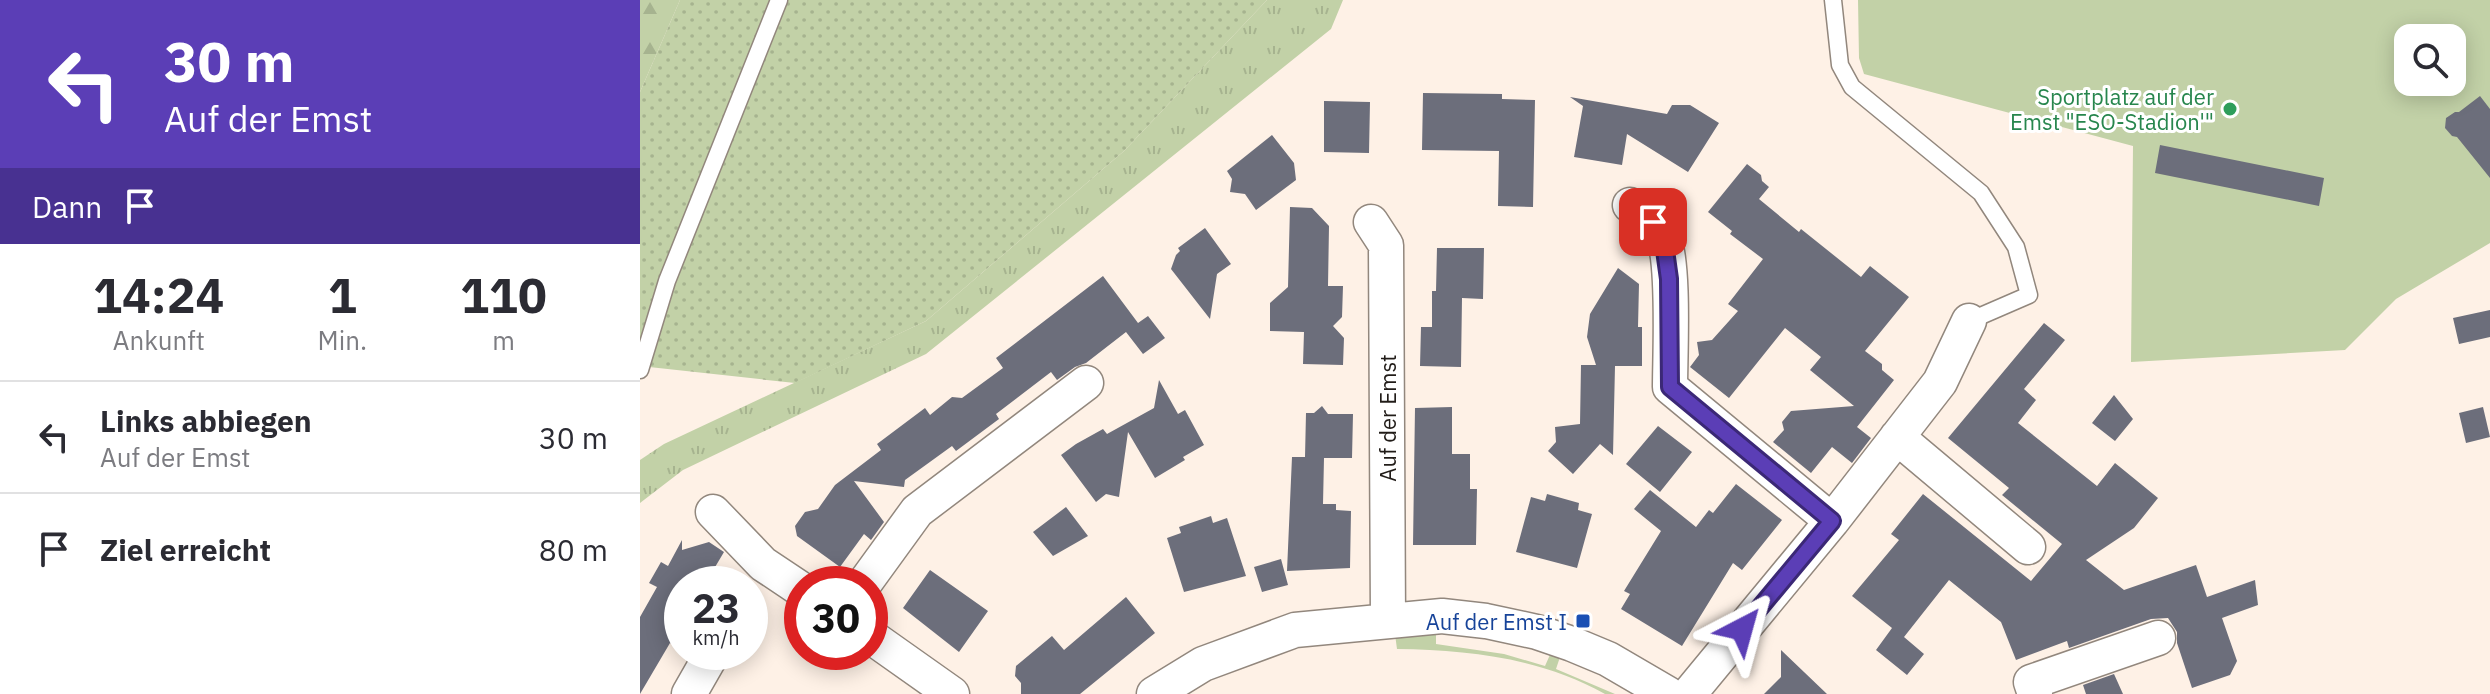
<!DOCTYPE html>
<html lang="de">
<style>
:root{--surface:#fff;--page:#f2f2f3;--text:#2b2b33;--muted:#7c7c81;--line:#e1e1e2}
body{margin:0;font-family:"IBM Plex Sans",sans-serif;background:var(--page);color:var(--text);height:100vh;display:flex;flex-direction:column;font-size:30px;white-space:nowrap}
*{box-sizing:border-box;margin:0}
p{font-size:26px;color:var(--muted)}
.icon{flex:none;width:44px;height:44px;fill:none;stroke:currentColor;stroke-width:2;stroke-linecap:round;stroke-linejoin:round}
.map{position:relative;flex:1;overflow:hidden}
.side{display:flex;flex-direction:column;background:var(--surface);width:640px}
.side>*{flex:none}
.guide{background:#5b3eb6;color:#fff;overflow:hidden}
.buttons{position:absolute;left:1754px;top:24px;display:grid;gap:16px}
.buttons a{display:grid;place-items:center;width:72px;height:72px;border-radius:16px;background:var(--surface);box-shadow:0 4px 20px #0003;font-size:40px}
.speed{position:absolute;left:24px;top:566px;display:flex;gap:16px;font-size:40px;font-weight:700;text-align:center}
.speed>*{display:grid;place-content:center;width:104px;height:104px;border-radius:50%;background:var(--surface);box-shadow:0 4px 20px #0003;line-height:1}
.speed small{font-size:20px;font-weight:400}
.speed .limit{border:12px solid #d22;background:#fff;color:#111}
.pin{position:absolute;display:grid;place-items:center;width:68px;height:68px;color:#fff;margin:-34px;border-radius:16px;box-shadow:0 4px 12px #0006}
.me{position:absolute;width:88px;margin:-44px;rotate:39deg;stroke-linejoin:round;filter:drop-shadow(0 0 6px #0008)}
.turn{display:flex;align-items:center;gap:28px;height:168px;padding:0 32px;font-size:36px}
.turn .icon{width:104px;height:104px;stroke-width:2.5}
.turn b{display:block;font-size:56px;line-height:68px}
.then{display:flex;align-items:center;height:76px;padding:0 32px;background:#0003;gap:16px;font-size:30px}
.eta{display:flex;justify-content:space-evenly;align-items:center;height:136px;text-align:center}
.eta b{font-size:48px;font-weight:700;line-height:56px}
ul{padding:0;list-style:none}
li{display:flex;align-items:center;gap:24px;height:112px;padding:0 32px;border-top:2px solid var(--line)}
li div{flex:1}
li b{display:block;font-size:30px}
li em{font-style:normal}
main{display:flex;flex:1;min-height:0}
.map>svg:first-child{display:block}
.grass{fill:#c2d1a7;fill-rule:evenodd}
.forest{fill:url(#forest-firs)}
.park{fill:url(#park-tufts)}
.garden{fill:url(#garden-dots)}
.building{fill:#6c6e7b}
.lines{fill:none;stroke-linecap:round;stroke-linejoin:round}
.lane-casing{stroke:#92877d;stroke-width:19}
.street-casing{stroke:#92877d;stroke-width:37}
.lane{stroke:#fff;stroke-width:16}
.street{stroke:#fff;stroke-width:34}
.route-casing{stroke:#3b2876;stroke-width:20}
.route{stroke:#5b3eb6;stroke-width:14}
.leisure-dot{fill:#2e9e5b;stroke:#fff;stroke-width:3}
.transit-dot{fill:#1a4fb4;stroke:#fff;stroke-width:3}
.labels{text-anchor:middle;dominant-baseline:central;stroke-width:6;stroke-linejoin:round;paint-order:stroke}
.leisure-label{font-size:22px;fill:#27864d;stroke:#fff;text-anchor:end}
.street-label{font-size:22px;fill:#211c18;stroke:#fff}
.transit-label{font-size:22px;fill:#164399;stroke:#fff;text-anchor:end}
</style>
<main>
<section class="side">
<div class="guide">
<div class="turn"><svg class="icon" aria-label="left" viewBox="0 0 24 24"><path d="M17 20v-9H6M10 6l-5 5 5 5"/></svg><div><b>30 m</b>Auf der Emst</div></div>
<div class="then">Dann<svg class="icon" aria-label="arrive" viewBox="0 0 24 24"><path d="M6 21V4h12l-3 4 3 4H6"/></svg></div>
</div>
<div class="eta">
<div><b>14:24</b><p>Ankunft</p></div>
<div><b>1</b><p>Min.</p></div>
<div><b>110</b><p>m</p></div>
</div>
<ul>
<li><svg class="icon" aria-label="left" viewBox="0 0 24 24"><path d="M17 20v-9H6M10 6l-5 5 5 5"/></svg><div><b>Links abbiegen</b><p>Auf der Emst</p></div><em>30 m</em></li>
<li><svg class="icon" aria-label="arrive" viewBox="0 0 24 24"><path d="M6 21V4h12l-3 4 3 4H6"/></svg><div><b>Ziel erreicht</b></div><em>80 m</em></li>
</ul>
</section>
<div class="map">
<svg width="1850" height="694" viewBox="0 0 1850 694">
<defs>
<pattern id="forest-firs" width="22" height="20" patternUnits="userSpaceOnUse" patternTransform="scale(2)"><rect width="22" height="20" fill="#c2d1a7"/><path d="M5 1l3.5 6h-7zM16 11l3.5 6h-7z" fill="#a6b38f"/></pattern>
<pattern id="park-tufts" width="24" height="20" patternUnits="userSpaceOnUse" patternTransform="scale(2)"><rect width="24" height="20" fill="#c2d1a7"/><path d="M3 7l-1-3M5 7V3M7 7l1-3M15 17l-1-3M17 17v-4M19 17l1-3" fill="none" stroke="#a6b38f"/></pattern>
<pattern id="garden-dots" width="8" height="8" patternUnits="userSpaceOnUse" patternTransform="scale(2)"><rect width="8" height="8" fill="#c2d1a7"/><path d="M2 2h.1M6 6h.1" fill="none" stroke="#a6b38f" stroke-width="1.8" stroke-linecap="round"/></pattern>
</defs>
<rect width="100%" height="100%" fill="#fef1e6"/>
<path class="grass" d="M1218 0H1850V243L1756 299 1705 350 1491 362 1493 146 1224 74 1219 58ZM1768 38H1812V82H1768Z
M754 627H796V644L864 654 905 666 913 648 922 651 916 669 975 694H965C901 658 829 650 757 649Z"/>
<path class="forest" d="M0 0H40L0 92Z"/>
<path class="park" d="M627 0H703L691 29 286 354 43 470 0 503V460L24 444 286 321 484 151Z"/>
<path class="garden" d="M40 0H627L484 151 286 321 155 383 0 366V92Z"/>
<path class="building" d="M783 93 862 94V99L895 100 893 207 858 206 859 151 782 150Z
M1840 96 1850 109V178L1817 137 1812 136 1805 128 1806 118 1815 112H1819Z
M930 97 1027 114 1032 105H1050L1079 123 1048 172 987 134 982 165 934 157 943 106Z
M684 101 730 102 729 153 684 152Z
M632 135 654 163 656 180 616 210 605 194 590 192 592 179 587 171Z
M1520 145 1684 178 1679 206 1515 173Z
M1107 164 1121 175 1122 181 1129 187 1119 199 1159 232 1161 229 1221 277 1230 266 1269 297 1225 351 1242 364V370L1254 380 1217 427 1231 438 1212 463 1192 447 1171 473 1133 442 1144 430 1142 422 1151 411 1214 406 1170 370 1181 357 1145 328 1089 398 1050 367 1059 355 1057 342 1072 340 1098 311 1088 304 1123 259 1090 234 1092 231 1068 212Z
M650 207 672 208 689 226 688 286H703L702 317 693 326 704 338 703 365 663 364 664 332 630 331V303L648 287Z
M565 228 591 264 577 274 570 319 531 269 536 255 540 251 538 248Z
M797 248H844L843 299 822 298 821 367 780 366 781 327H792V291H796Z
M978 268 999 284 998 327H1002V366H975L973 455 960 444 933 474 908 451 916 442 915 427 940 424 941 365H956L947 337 950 314Z
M463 276 498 323 508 316 525 338 503 354 486 332 446 363 435 367 417 380 411 372 356 414 359 419 316 451 312 446 265 480 264 487 214 481 244 522 231 540 224 534 200 567 157 536 155 526 165 512 178 509 195 485 241 450 237 444 285 408 290 415 312 397 322 398 363 368 356 358Z
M1850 310V337L1819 344 1813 318Z
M1404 323 1425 340 1384 389 1396 400 1378 423 1457 486 1475 463 1518 498 1494 528 1446 560 1484 590 1556 565 1567 597 1615 580 1618 605 1582 618 1597 661 1590 675 1552 688 1537 643V632L1528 618 1511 619 1429 648 1427 641 1376 660 1361 622 1309 580 1264 637 1284 654 1267 675 1236 650 1252 628 1212 596 1259 540 1251 534 1283 494 1391 581 1422 544 1362 495 1369 488 1308 438Z
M519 380 538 414 545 410 564 445 543 457 545 460 515 478 488 432 479 497 466 494 456 502 421 455 436 444 463 429 467 434 514 408Z
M1474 395 1493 419 1475 441 1452 423Z
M682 406 688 414H713L712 458H684L683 504H696V510L711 511 710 568 647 571 652 457H665L666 413H674Z
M812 407V454H830V489H837L836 545H773L775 408Z
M1843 407 1850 437 1826 443 1819 413Z
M1018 426 1052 452 1020 492 986 464Z
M1096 484 1142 520 1102 570 1093 563 1042 646 981 609 990 594 984 591 1021 531 994 509 1010 490 1056 527 1069 510 1073 513Z
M907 494 939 503 938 510 952 514 937 568 876 552 891 497 905 501Z
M426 507 448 536 413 556 393 532Z
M571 516 573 523 587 518 606 576 544 592 527 538 541 533 539 527Z
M42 540V550L69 542 84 552 65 584H42V630L34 645 30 643 0 694V617L17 587 9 583 21 562 28 566Z
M641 559 648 585 622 592 614 567Z
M290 570 348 611 319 652 263 608Z
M486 597 515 633 440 694H381V683L375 676 376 666 412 636 424 650Z
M1141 650 1187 694H1124L1141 677Z
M1474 674 1483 694H1446L1443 685Z"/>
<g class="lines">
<defs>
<path id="lane" d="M1193 0 1200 65 1212 87 1341 193 1376 247 1389 295 1329 321
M0 370 27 281 139 0"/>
<path id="street" d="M990 205C1001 213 1016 221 1022 234 1035 259 1030 355 1030 387L1192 521
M731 222 746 245 748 619
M1257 437 1388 547
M73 512 123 564 162 590
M224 584 277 511 446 383
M230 636 312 694
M49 694 73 652
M514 694 563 664 655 630 802 616 846 621 897 632 932 644 968 659 1028 694
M1049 694 1192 521 1300 382 1329 321
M1395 694 1391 682 1518 638"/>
</defs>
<use href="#lane" class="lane-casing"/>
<use href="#street" class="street-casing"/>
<use href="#lane" class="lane"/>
<use href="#street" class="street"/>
</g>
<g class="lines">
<defs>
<path id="route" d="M1013 222 1023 236 1029 279 1030 387 1192 521 1102 629"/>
</defs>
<use href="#route" class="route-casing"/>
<use href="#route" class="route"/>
</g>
<circle class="leisure-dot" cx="1590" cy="109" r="8"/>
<rect class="transit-dot" x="935" y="613" width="16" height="16" rx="4"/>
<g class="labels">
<g class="leisure-label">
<text x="1574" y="96">Sportplatz auf der<tspan x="1574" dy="25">Emst "ESO-Stadion'"</tspan></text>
</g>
<g class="street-label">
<text transform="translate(747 418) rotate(-90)">Auf der Emst</text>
</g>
<g class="transit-label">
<text x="927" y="621">Auf der Emst I</text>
</g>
</g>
</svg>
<div class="buttons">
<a><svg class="icon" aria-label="search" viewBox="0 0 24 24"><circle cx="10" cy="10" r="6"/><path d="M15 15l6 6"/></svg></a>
</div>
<div class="speed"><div>23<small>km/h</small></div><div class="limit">30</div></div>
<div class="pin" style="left:1013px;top:222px;background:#d93025"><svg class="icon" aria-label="arrive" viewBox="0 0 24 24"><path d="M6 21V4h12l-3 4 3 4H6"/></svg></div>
<svg class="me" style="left:1102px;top:629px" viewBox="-20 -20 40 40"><path d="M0-17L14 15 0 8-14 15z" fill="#5b3eb6" stroke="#fff" stroke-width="4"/></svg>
</div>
</main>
